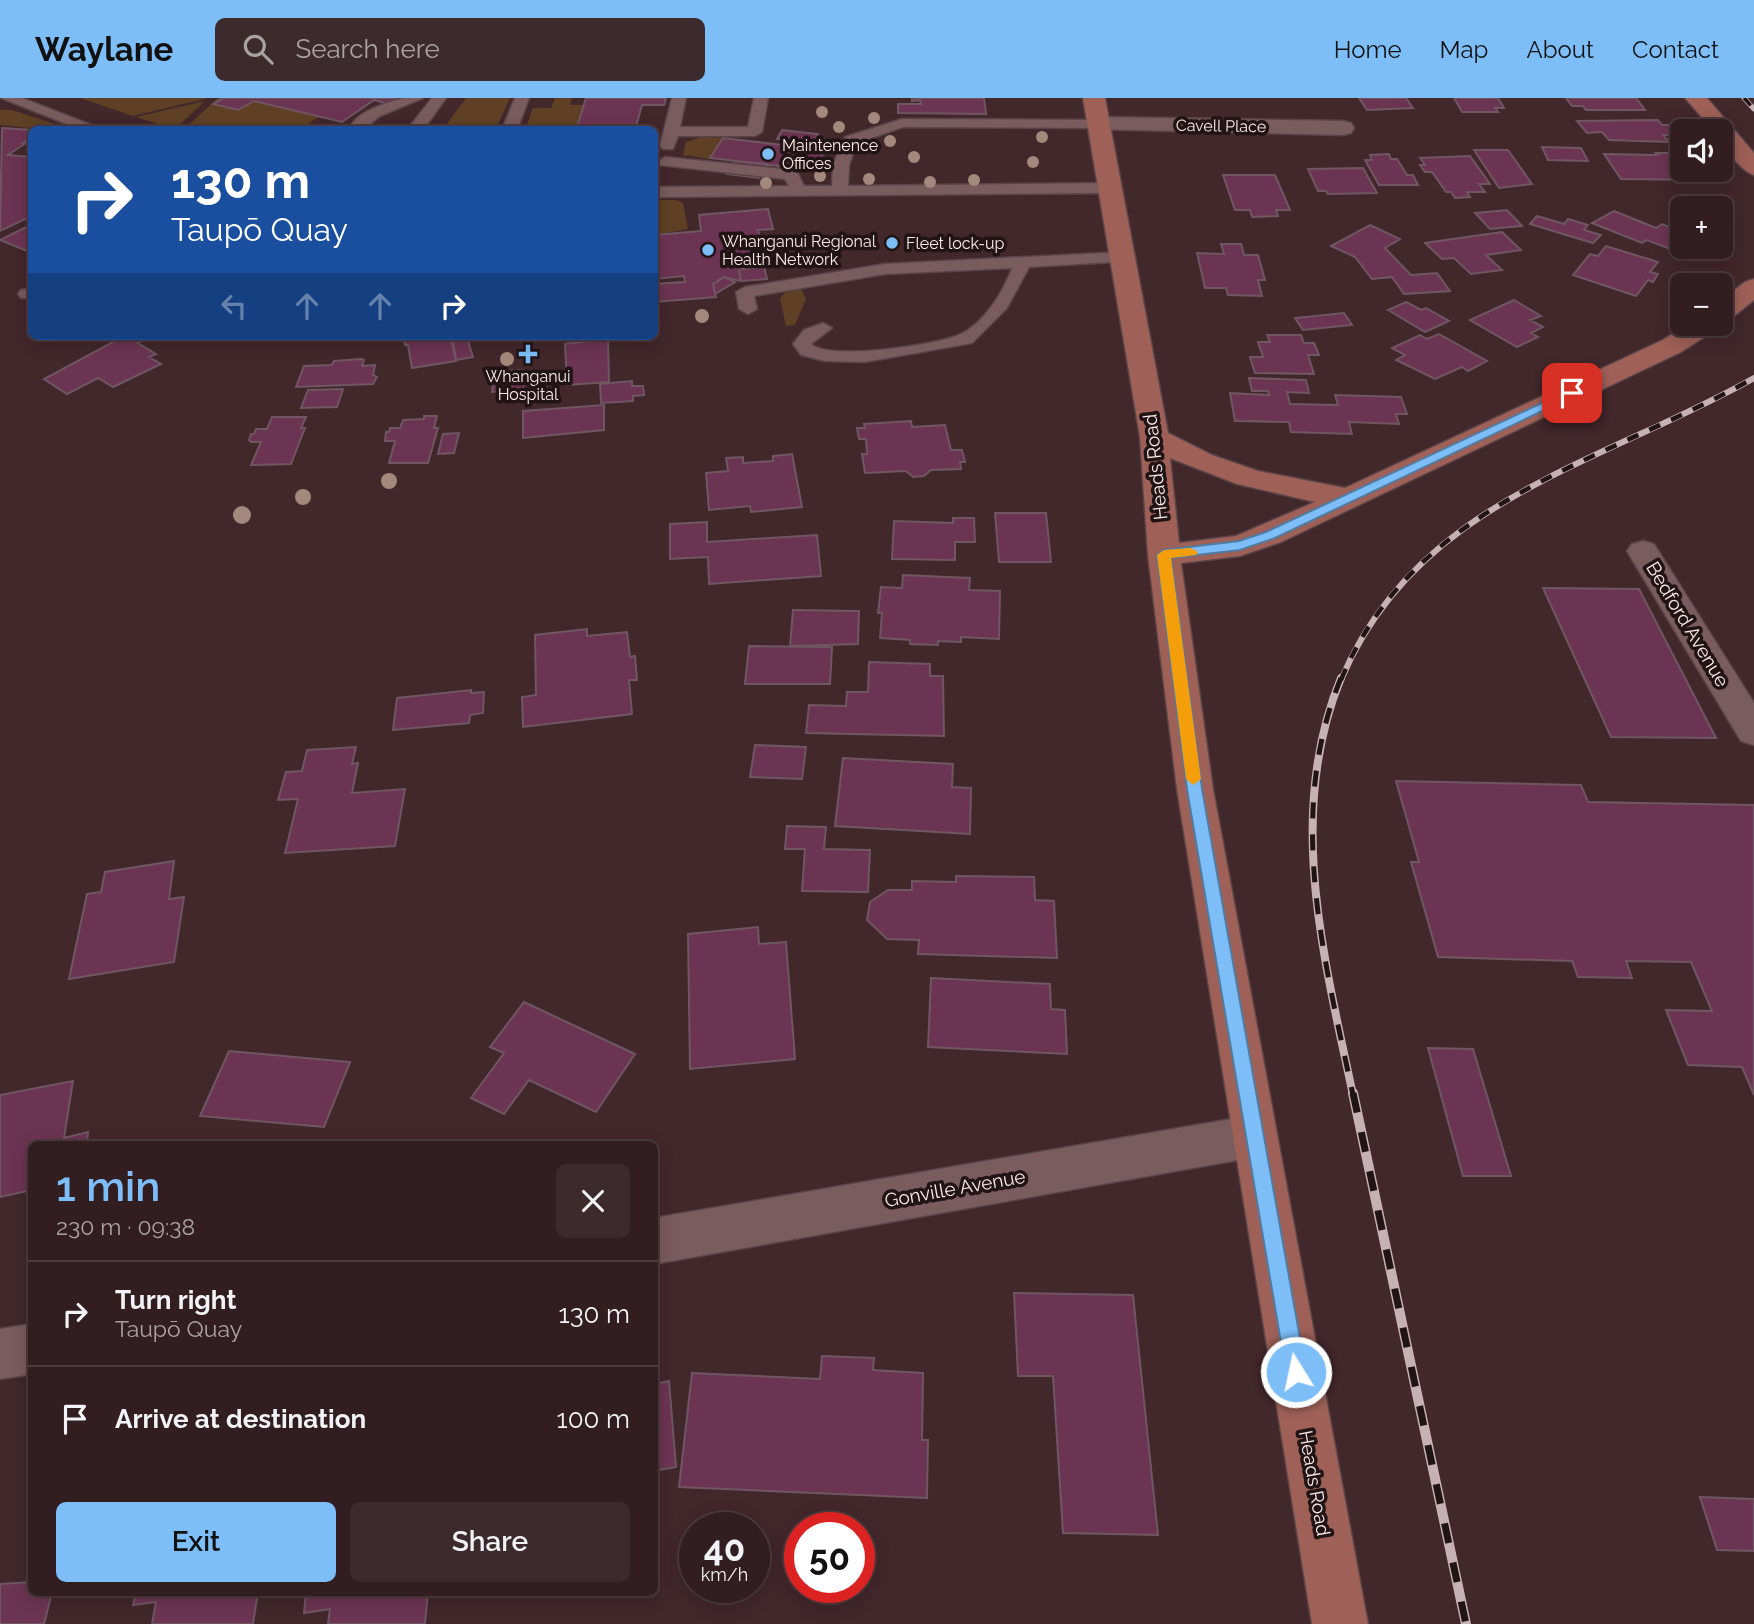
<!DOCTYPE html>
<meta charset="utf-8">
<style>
:root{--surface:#321d20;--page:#3d2a2d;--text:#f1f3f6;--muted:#a8a2a5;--line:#4d3b3e;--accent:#7dbef9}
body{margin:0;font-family:Raleway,sans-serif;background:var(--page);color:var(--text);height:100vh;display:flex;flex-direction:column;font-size:26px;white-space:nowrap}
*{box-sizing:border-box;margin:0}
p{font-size:23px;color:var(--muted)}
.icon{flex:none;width:38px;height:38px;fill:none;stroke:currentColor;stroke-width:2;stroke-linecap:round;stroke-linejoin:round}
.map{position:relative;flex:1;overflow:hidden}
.panel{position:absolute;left:28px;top:1043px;width:630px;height:455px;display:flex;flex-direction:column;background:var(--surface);border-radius:10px;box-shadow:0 4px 18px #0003,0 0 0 2px var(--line)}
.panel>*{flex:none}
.top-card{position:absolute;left:28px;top:28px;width:630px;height:214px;border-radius:10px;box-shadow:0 4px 18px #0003,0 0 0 2px var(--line);background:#1a4fa0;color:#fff;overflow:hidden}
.controls{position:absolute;left:1670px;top:21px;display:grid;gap:14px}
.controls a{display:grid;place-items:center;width:63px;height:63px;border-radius:10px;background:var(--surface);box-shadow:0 4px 18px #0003,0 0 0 2px var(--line);font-size:35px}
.speed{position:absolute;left:679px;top:1414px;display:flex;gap:14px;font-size:35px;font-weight:700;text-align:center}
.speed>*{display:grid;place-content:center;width:91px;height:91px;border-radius:50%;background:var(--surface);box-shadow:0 4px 18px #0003,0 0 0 2px var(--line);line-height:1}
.speed small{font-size:18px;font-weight:400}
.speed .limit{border:10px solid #d22;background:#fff;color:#111}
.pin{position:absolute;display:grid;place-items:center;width:60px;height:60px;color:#fff;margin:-30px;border-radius:14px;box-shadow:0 4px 10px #0006}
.me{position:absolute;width:77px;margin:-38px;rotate:350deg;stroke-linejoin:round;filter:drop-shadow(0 0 5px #0008)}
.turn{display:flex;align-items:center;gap:24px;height:147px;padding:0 28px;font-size:32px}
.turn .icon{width:91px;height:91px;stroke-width:2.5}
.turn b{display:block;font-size:49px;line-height:60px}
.lanes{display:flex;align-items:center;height:66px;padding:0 28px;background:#0003;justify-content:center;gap:35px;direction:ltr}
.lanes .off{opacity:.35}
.round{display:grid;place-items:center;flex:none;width:74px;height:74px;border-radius:10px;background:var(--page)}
.overview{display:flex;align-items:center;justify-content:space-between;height:119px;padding:0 28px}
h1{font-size:42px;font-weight:600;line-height:52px;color:var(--accent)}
.action{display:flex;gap:14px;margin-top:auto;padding:14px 28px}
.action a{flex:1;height:80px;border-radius:10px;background:var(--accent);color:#111;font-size:28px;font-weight:600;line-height:80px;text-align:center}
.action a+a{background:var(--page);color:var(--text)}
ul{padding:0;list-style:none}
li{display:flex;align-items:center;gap:21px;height:105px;padding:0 28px;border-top:2px solid var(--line)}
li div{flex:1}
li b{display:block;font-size:26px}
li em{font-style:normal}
header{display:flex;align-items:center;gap:42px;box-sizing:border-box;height:98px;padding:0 35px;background:var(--accent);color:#111}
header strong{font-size:33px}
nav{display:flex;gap:38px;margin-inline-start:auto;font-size:24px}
.search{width:490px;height:63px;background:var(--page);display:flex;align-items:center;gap:18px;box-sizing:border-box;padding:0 24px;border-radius:10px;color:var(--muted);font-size:26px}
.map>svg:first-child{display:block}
.green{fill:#5f4024}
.building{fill:#6c3453;stroke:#705663;stroke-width:2}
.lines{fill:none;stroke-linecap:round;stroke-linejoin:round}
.lane-casing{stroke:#5a4447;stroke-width:3}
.street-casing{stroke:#5a4447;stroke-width:3}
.secondary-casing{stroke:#5a4447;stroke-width:3}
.lane{fill:#7a5b5e;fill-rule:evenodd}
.street{fill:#7a5b5e;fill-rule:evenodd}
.secondary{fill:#9e6057;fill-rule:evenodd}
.rail-far3-casing{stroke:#c6b2b4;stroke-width:5}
.rail-far2-casing{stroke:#c6b2b4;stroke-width:6}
.rail-far1-casing{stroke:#c6b2b4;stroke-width:8}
.rail-casing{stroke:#c6b2b4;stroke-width:10}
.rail-far3{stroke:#201415;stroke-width:3.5;stroke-dasharray:10;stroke-linecap:butt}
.rail-far2{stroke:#201415;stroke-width:4.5;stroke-dasharray:12;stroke-linecap:butt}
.rail-far1{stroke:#201415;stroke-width:5;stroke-dasharray:16;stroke-linecap:butt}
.rail{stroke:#201415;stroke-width:7;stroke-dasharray:20;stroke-linecap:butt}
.tree{fill:#a5887c}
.route{fill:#7dbef9;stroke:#517ca2;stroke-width:2}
.slow{fill:#f59e0b}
.poi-dot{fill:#7dbef9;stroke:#201415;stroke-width:2.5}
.labels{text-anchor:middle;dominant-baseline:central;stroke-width:7;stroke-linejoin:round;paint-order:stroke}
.far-street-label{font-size:16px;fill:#fbe9ea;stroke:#201415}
.far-poi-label{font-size:16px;fill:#fbe9ea;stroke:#201415;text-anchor:start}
.street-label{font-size:19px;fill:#fbe9ea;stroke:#201415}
</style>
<header>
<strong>Waylane</strong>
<div class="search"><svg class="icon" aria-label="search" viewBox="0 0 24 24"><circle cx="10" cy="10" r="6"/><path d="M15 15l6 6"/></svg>Search here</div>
<nav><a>Home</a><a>Map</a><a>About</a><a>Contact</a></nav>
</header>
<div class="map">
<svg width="1754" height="1526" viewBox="0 0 1754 1526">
<rect width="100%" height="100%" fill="#42272b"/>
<path class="green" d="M80 0H208L133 18Z
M218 0H224L214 6 238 13 254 3 319 19 309 25 323 29 322 32H183Z
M466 0H510L496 31H443Z
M555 0H572L570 7H583L576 31 525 32 533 10H551Z
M205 3 175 31 136 19Z
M0 12H12L61 28 52 32 0 27Z
M701 39 723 40 709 61 683 57 686 44Z
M655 102H676L683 105 688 131 655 137Z
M801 190 806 201 795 227 786 228 780 200 787 193Z"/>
<path class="building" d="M224 0H404L388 6 374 2 342 24 254 3 238 12 213 6Z
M586 0H666L664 7H642L635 32H576Z
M912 0H984L986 16 898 15V6H921L920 2 912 3Z
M1359 0H1406L1413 10 1367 12Z
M1454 0H1498L1504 10H1495L1498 14H1462Z
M1566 0H1636L1645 12H1586L1583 8H1572Z
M1658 22 1662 27H1668L1677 37H1663L1669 44 1609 42 1602 34 1587 35 1577 23Z
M2 30 32 32V39L23 45H26L8 57 32 59V124L25 121 0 133Z
M782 32 818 36 813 45 777 41Z
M723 40 792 48 825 52 813 72 710 60Z
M1542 49 1581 50 1588 63 1548 62Z
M1474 52H1508L1532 86 1499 90Z
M1656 55H1682V72H1696L1705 82 1621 81 1604 56 1658 57Z
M1389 56 1391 61H1397L1407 77H1413L1418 87H1379L1365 62H1372L1370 57Z
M1470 58 1490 86H1479L1485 94H1467L1470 99 1455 100 1451 94H1446L1432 74H1425L1420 67H1425L1420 60Z
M735 63 767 66 759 80 727 76Z
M1363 70 1377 95 1328 96 1326 93H1318L1308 71Z
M1223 77H1275L1290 112H1276L1278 118 1252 119 1250 112H1235Z
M768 111 773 131 758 132 767 169 739 171 741 183 724 179 720 182 713 186 716 199 654 204V186L685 184 684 178 654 181V137L701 133 699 117Z
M1507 112 1522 128 1490 131 1475 115Z
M1614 113 1656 130 1662 126 1682 134V149H1698L1686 157 1647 142 1642 145 1592 125Z
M1537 118 1564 126 1568 121 1588 127 1584 132 1601 137 1593 145 1530 126Z
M32 126V155L0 142Z
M1370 127 1400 141 1385 150 1411 177 1437 175 1450 193 1404 196 1392 179 1372 181 1355 159 1331 148Z
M1502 134 1521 152 1486 157 1502 172 1471 176 1454 160 1442 161 1425 145Z
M1221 146H1241L1244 157H1258L1265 182H1258L1262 198 1228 197 1226 190H1205L1197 155 1224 156Z
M1606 148 1658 164 1650 174 1658 176 1653 184 1648 182 1636 198 1573 177 1590 156 1598 158Z
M764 169 767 181 741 183 739 171Z
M724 179 735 184 715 196 713 186Z
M1514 202 1541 218 1530 222 1543 229 1531 235 1538 239 1517 249 1470 222Z
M1406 204 1421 212 1426 210 1449 223 1425 234 1388 212Z
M1344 215 1352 227 1303 232 1295 220Z
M1439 236 1487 263 1468 273 1462 269 1435 281 1396 262 1405 257 1392 250 1420 237 1427 241Z
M1267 237H1301L1304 245H1314L1319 257H1308L1314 276 1255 275 1250 259H1263L1258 244H1270Z
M124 238 140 239 138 240 142 243 138 245 156 256 149 259 161 266 113 289 98 280 67 296 44 281Z
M403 238H450L456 263 412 270 408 247H405Z
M467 240 473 259 456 262 453 243Z
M608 241 609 284 567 287 565 246Z
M361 261 364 262 362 268 375 267 373 277 377 279 373 286 296 289 304 268 332 267 334 263Z
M524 272 523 297 499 299V293L492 294 494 279H499V273Z
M1249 280 1306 282 1309 295 1287 294 1290 306 1338 307 1335 297 1401 299 1407 316H1396L1399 326 1349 324 1352 336 1291 334 1289 324 1235 323 1230 295 1269 297 1268 293H1252Z
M632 283V288H643L644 297 633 298V303L601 305 600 286Z
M343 291 337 309 301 310 308 292Z
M604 307V332L523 340V313Z
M424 318H437L434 330H438L428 365H389L395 343H385L386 334H389L390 330H400L403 322 424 321Z
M272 319H306L301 330H305L291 366 251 367 261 344H251L249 342 251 336H254L256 331H267Z
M911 323 912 329 945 327 951 352H962L965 364H960L961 371 931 372 924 378 913 379 906 373 865 375 862 356H867L866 341H859L857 330H865L864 326Z
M459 335 454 355 438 356 443 336Z
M792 356 802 409 751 414 750 408 709 412 706 375 728 373 726 360 743 359V365L773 363V358Z
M995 415H1046L1051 464H999Z
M953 420H974L975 444H955V462L892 461 894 423 953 425Z
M707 424V444L817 437 821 478 709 486 708 459 670 461V426Z
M903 477 970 480 969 492 1000 493 999 541 961 539V544L938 543V547L910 546V542L880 540 882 515H878L881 489 902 490Z
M1543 490 1639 491 1716 640 1611 639Z
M793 512 859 513 858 546 790 548Z
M587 531V538L627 534 630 559 635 558 637 582H629L632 616 523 629 522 599 536 597 535 537Z
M749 548 832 549 830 586H745Z
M869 564 930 566V578H943L944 638 806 635 809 607 846 608 847 594H868Z
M471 592V595L484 594 483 615 470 617 469 625 393 632 397 600Z
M755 647 806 649 802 681 750 679Z
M356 649 352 666 358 665 352 695 405 691 395 748 285 755 298 701 278 702 286 674 302 673 307 652Z
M843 660 953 666 952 689 971 690 970 736 835 728Z
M1396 683 1581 687 1588 704 1754 707V997L1742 969 1688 967 1666 912 1712 913 1691 864 1626 863 1632 880 1578 879 1572 863 1438 859 1411 764H1419Z
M787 728 826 729 824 751 870 752 868 794 802 793 805 751H785Z
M174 763 169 801 184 799 174 864 69 881 87 796 101 794 105 774Z
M956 778 1034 779 1035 802 1054 803 1057 860 918 856 919 842 887 841 867 822 870 804 888 792H912V783L956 784Z
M758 829 759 846 786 844 795 961 690 971 688 836Z
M931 880 1050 886 1051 911 1065 912 1067 956 928 949Z
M524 904 635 956 596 1014 529 982 504 1016 471 1000 504 955 490 949Z
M1428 950 1473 951 1511 1078H1463Z
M229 953 350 964 324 1029 200 1018Z
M73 983 64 1040 88 1034 87 1046H32V1092L0 1099V997Z
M1014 1195 1133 1197 1158 1437 1063 1435 1053 1278H1018Z
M822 1258 874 1260 873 1272 923 1275 922 1342H928L927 1400 679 1389 692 1275 820 1281Z
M669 1283 676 1369 654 1373V1286Z
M1700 1399 1754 1401V1453L1717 1452Z
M32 1484V1494H52L44 1526H0V1486Z
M136 1494H258L253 1526H152L156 1504 133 1507Z
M306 1494H428L425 1526H328L330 1511 304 1515Z"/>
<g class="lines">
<defs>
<path id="lane" d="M1 0H22L104 32H82Z
M403 0H423L380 18 363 32H349C355 13 385 6 403 0Z
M432 0H446L423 32H407Z
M515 0H529L517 32H502Z
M672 0H686L680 29H748L754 0H768L762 34 755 38H678L673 51H663L660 48Z
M902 21 1099 22 1106 26 1099 30 903 29 857 45 849 67 848 88 1111 85 1119 90 1111 95 654 99V89L789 88 785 81 660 67 657 64 665 59 791 72 797 74 804 88H832L833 67 845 39Z
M1124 154 1132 159 1130 163 1029 169 1007 210 972 245 865 264 825 263 801 257 793 246 804 232 823 225 832 230 811 246C829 263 936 247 959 237 983 227 1004 193 1012 170L885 176 754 198 757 211 748 216 739 211 736 194 745 189 885 166Z
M32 190V200H21L18 196 21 192Z"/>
<path id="street" d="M1099 19 1343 23 1351 25 1354 30 1351 35 1343 37 1091 31 1088 26 1091 21Z
M1643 443 1654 446 1754 605V647L1741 643 1627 453 1632 446Z
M1255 1017 1271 1023 1277 1038 1271 1053 1255 1059 654 1166V1120Z
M32 1226V1276L0 1281V1231Z"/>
<path id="secondary" d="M1083 0H1105L1168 335 1212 357 1258 373 1345 390 1663 242 1688 226H1719L1715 232 1681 254 1281 444 1240 458 1181 465 1213 691 1368 1526H1312L1177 691 1148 457 1140 339ZM1170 360 1237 386 1315 404 1236 438 1179 445Z
M1685 0H1707L1754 55V77C1741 73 1720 47 1720 33H1714Z
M1754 181V202L1729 222 1720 224V203L1745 184Z"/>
</defs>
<use href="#lane" class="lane-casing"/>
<use href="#street" class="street-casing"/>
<use href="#secondary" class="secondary-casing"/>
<use href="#lane" class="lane"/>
<use href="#street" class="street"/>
<use href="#secondary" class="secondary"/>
<defs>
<path id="rail-far3" d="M1744 0 1754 11"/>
<path id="rail-far2" d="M1341 582C1415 403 1601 366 1754 280"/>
<path id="rail-far1" d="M1341 580C1285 715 1324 860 1353 997"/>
<path id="rail" d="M1353 995 1466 1526"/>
</defs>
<use href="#rail-far3" class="rail-far3-casing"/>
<use href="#rail-far2" class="rail-far2-casing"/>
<use href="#rail-far1" class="rail-far1-casing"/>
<use href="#rail" class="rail-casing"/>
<use href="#rail-far3" class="rail-far3"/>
<use href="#rail-far2" class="rail-far2"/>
<use href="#rail-far1" class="rail-far1"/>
<use href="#rail" class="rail"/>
</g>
<g class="tree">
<circle cx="822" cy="14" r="6"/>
<circle cx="874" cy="20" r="6"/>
<circle cx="839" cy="29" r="6"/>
<circle cx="1042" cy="39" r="6"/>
<circle cx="890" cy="43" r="6"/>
<circle cx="914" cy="59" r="6"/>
<circle cx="1033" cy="64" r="6"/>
<circle cx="820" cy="78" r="6"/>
<circle cx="869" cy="81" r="6"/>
<circle cx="974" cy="82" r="6"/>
<circle cx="930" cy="84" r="6"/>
<circle cx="766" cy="85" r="6"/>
<circle cx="702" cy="218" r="7"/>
<circle cx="507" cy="261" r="7"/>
<circle cx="389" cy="383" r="8"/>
<circle cx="303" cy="399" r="8"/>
<circle cx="242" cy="417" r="9"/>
</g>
<path class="route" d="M1572 291 1578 295 1576 297 1275 440 1240 452 1171 460 1202 691 1306 1274 1303 1281 1296 1284 1289 1281 1286 1274 1187 691 1157 457 1164 452 1239 443 1266 434Z"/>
<path class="slow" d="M1191 450 1198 454 1196 457 1171 460 1201 681 1193 687 1186 681 1157 457 1164 452Z"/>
<g class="poi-dot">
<circle cx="768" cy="56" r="7"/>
<circle cx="892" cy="145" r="7"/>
<circle cx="708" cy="152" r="7"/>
<path d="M524.5 245.5h7v7h7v7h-7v7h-7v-7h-7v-7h7z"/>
</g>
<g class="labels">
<g class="far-street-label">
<text transform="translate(1221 28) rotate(1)">Cavell Place</text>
</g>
<g class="far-poi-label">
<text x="782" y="47">Maintenence<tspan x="782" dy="18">Offices</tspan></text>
<text x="722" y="143">Whanganui Regional<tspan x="722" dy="18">Health Network</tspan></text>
<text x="906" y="145">Fleet lock-up</text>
<text x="528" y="278" text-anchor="middle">Whanganui<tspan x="528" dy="18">Hospital</tspan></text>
</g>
<g class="street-label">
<text transform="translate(1155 369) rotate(-96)">Heads Road</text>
<text transform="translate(1688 526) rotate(59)">Bedford Avenue</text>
<text transform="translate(955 1090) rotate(-10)">Gonville Avenue</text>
<text transform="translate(1315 1385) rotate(80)">Heads Road</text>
</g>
</g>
</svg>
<div class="controls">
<a><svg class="icon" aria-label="sound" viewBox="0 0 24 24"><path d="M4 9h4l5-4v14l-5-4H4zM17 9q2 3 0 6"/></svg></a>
<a>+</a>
<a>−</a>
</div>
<div class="speed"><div>40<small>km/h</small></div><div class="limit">50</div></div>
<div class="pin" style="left:1572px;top:295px;background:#d93025"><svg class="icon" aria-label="arrive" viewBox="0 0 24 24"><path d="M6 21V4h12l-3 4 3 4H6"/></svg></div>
<svg class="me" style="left:1296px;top:1274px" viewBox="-20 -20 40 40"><circle r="17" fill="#7dbef9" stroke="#fff" stroke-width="3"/><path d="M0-11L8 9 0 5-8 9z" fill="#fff"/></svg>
<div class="top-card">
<div class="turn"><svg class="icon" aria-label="right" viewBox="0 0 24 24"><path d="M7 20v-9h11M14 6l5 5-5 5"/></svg><div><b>130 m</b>Taupō Quay</div></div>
<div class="lanes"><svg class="icon off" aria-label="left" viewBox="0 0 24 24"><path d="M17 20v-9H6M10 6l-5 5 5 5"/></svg><svg class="icon off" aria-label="ahead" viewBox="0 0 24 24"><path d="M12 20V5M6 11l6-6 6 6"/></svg><svg class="icon off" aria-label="ahead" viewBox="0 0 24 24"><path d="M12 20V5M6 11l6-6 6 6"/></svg><svg class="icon" aria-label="right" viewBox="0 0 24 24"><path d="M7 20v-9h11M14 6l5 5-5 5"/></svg></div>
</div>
<section class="panel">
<div class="overview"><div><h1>1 min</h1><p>230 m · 09:38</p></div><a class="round"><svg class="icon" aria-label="close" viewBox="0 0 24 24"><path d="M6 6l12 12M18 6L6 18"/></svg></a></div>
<ul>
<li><svg class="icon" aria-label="right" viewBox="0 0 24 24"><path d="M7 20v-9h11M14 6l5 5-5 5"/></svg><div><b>Turn right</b><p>Taupō Quay</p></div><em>130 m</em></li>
<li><svg class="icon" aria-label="arrive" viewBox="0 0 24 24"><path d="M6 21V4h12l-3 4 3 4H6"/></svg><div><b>Arrive at destination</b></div><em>100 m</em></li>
</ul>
<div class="action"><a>Exit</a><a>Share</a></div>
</section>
</div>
